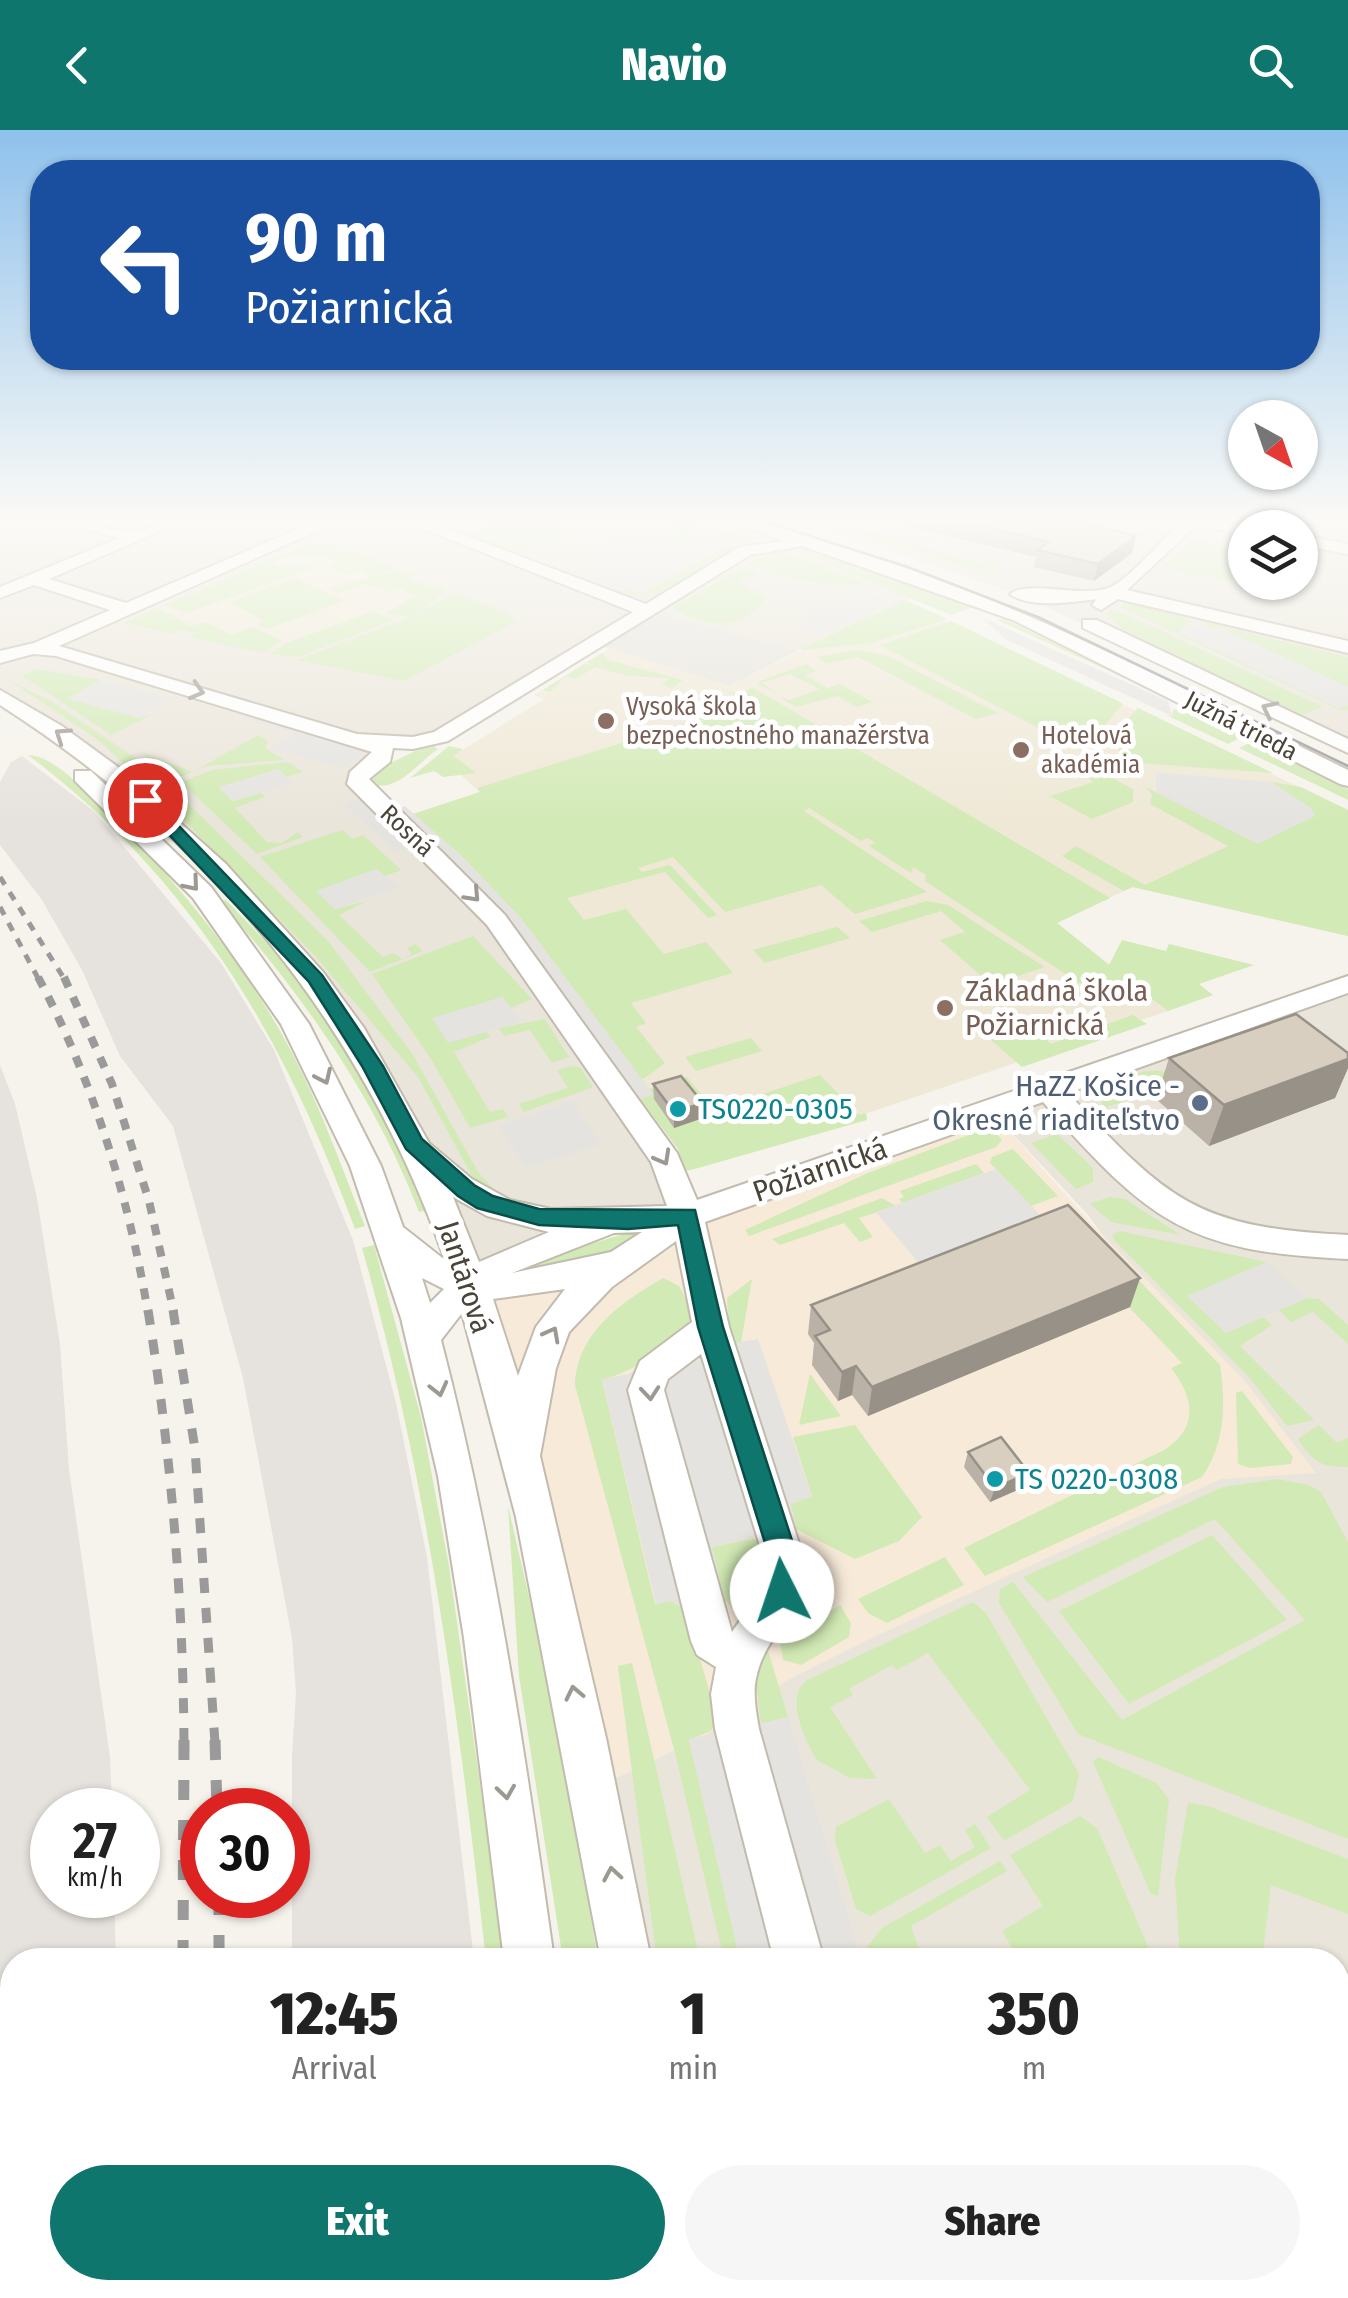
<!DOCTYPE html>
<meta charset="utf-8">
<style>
:root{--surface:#fff;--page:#f6f6f6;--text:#222;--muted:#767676;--accent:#0f766e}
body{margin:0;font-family:"Fira Sans Condensed",sans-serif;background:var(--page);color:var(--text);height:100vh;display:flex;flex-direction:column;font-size:38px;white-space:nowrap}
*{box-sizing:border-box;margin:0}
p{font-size:32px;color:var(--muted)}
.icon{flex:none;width:55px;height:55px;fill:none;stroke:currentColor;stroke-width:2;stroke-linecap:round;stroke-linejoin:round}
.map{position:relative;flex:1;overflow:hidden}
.side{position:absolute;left:0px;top:1818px;width:1350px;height:352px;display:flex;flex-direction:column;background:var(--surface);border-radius:40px 40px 0 0;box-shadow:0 2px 8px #0004}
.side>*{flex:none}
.banner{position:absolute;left:30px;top:30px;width:1290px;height:210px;border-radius:40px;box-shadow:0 2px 8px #0004;background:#1a4fa0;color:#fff;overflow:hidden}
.needle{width:65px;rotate:140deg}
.buttons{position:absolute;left:1228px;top:270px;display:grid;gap:20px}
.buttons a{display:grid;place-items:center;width:90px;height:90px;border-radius:50%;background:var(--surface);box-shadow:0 2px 8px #0004;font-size:50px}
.speed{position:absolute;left:30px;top:1658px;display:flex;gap:20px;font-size:50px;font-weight:700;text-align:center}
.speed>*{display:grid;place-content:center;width:130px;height:130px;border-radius:50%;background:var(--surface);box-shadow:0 2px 8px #0004;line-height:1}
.speed small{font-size:25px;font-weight:400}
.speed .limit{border:15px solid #d22;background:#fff;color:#111}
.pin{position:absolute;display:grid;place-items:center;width:85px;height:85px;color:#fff;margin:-42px;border:5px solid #fff;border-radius:50%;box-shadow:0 2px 10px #0007}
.me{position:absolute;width:110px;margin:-55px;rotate:356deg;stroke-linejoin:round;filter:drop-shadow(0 0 8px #0008)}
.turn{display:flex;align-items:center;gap:35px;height:210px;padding:0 50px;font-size:45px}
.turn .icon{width:130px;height:130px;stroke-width:2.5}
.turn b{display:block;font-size:70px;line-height:85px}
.eta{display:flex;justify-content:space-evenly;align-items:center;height:170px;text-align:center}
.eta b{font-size:60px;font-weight:800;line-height:70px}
.button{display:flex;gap:20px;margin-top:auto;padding:20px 50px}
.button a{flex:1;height:115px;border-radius:60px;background:var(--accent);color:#fff;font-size:40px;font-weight:800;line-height:115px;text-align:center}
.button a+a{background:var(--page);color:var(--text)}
header{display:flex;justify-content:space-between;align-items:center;height:130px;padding:0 50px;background:var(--accent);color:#fff;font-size:45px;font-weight:800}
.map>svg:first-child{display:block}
.residential{fill:#eae5da;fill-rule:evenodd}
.commercial{fill:#f7ead8}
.industrial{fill:#e6e2dd}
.education{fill:#efe8d6}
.green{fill:#d2eab5}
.parking{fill:#e5e3e0}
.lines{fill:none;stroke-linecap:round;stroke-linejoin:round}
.minor-casing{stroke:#c2bbae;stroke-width:4}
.minor{fill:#fff;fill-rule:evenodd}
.tram{stroke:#9a9a9a;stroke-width:2.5}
.rail-far3{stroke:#9a9a9a;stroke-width:5;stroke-dasharray:9 9;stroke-linecap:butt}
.rail-far2{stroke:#9a9a9a;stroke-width:8;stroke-dasharray:11 11;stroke-linecap:butt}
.rail-far1{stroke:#9a9a9a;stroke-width:9;stroke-dasharray:15 15;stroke-linecap:butt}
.rail{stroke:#9a9a9a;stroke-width:11;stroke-dasharray:20 20;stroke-linecap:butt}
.wall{fill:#bab2a6}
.shaded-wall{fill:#979187}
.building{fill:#d8cfc1;stroke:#979187;stroke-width:2.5}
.oneway{stroke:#9c9892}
.route{fill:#0f766e;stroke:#0a4d48;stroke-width:2.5}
.education-dot{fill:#8d6e63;stroke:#fff;stroke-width:4}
.service-dot{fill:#5c6f8a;stroke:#fff;stroke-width:4}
.culture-dot{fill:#0f9aa8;stroke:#fff;stroke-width:4}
.labels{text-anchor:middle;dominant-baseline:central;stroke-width:10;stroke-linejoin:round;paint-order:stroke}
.far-education-label{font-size:25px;fill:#785e54;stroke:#fff;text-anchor:start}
.far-street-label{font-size:25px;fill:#4b4439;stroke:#fff}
.education-label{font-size:30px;fill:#785e54;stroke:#fff;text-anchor:start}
.service-label{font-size:30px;fill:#4e5e75;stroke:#fff;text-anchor:end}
.culture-label{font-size:30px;fill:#0d838f;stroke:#fff;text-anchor:start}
.street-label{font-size:30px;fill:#4b4439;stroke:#fff}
</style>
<header><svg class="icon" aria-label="back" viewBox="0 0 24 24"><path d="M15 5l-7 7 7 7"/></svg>Navio<svg class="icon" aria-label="search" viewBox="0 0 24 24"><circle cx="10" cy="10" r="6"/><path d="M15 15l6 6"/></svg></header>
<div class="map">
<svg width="1348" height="2168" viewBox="0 0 1348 2168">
<rect width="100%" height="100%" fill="#f6f3ec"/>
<path class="residential" d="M0 392H742L938 456 798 521 645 480 441 607 395 613 358 647 477 769 687 1086 628 1091 479 1145 386 958 202 726 0 566Z
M804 392H1348V617L1018 464ZM1245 398H1300V452H1245Z
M1348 854V2168H682L681 2158H1338V1830H624L594 1658 702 1607 785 1551 873 1507 1220 1349 1276 1344 1088 1085 991 981Z"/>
<path class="commercial" d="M991 981 1092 1094 1244 1250 1316 1343 1220 1349 873 1507 785 1551 702 1607 594 1658 468 1153 493 1158Z"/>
<path class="industrial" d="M706 395 754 409 745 421 646 480 798 521 729 556 591 513 644 481 559 448 670 404Z
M22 626 95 682 221 833 274 920 353 1110 396 1273 427 1427 474 1830H292V1624L296 1563 292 1508 243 1248 173 996 120 926 82 840 42 770 0 715V652L11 632Z
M0 935 15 974 37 1068 60 1214 69 1339 110 1627 112 1680H52V1765H114L116 1830H12V2158H92L91 2168H0Z
M309 2158H506L507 2168H309Z"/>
<path class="education" d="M305 416 422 463 403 479 291 521 205 503 157 481Z
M903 471 1348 680V806L1132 757 1057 793 1168 881 874 981 727 1024 702 987 656 969 519 786 413 684 480 662 445 631 544 569 534 565 610 518 729 556Z"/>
<path class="green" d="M493 392H556L570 399C540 425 500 430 467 405Z
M668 392H690L749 410 663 464 634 467 615 462 625 459 643 463 735 411 704 401 642 424 675 406Z
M854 403 894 406 979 433 984 429 998 432 1000 440 987 444Z
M1192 410 1245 418V425L1231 423 1224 434 1244 437 1245 452 1251 453 1249 454 1161 439Z
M310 412 341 416 333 419 343 423 353 421 395 438 371 448 361 441 351 445 328 438 335 431C320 421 285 423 272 435L316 437 186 483 165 475Z
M784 416 805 419 976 476 951 485Z
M776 419 866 453C823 457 785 450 746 434Z
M741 437 759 443 739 452 767 468C744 500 706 499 673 478Z
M401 440 414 445 408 449 447 460 415 485 455 463 510 484 514 493 404 551 297 530 410 487 386 483 413 467 402 458 391 462 365 454 339 463 328 458Z
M294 448 345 470 268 499 258 494 264 491 230 472Z
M905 470 947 489 872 513 799 520Z
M1127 471 1182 483 1190 492 1179 501 1338 578 1348 575V579L1342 581 1120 477Z
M158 478 191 496 205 492 232 505 252 497 282 511 263 523 190 507 196 503 180 500 173 504 124 493Z
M1108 479 1128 485 1323 577 1299 586 1121 498 1109 487Z
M372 482 393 490 298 527 270 524 286 513Z
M1004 489 1184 575 997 490Z
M951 491 1122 573V575L1089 613 1071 615 880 515Z
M1205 492 1348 527V557L1219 497 1209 500Z
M859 520 888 526 998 583 976 589 858 527 827 534 816 527Z
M602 523 608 530 683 550 672 558 662 555 669 548 628 546 595 537 576 549 566 546 550 562 543 560 584 534 596 536 587 532Z
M806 534 817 541 805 545 827 558 840 554 872 572 857 577 838 566 796 577 779 567 790 570 819 559 790 544 761 553 776 562 759 555V552Z
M35 539 101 550 69 568 139 588 153 584 111 605 22 546Z
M7 549 53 572 157 643 329 812 413 925 478 1042 493 1058 488 1061 477 1055 418 947 315 826 170 676 98 610Z
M752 557 1110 768 1057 793 1109 835 1122 810 1166 821 1169 814 1254 835 1199 854 1213 865 1168 881 1135 856 1108 859 1079 853 925 751 926 745 913 737 911 743 869 716 875 713 868 708 861 711 809 678 804 681 927 762 855 784 821 755 725 782 673 727 638 738 642 742 670 735 717 785 708 788 665 742 567 768 584 790 626 779 664 824 706 812 733 843 631 873 646 893 636 897 665 933 642 950 519 786 413 684 480 662 477 658 631 610 635 601 651 595 661 601 754 571 723 561 741 564Z
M1138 578 1273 643 1126 632 1111 607Z
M1173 579 1202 585 1246 605 1228 614 1166 585 1172 586Z
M258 605 268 611 265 618 284 630 207 636 178 648 141 622 193 642Z
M1256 610 1348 659V670L1239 618Z
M430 614 438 619C416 634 398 663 370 654L376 640Z
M449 616 463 619 454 626 476 643 443 647 434 641 410 648Z
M28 625C53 625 85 661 102 677 180 754 257 847 304 947 327 995 345 1046 365 1096L355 1099C285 909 193 749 28 625Z
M288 632 303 642 286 647 278 640 219 658 233 671 261 663 265 667 235 678 267 712 282 713 298 702 303 707 257 724 181 652 212 640Z
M1094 638 1133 659V672L1092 689 1050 666 1093 652 1082 643Z
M1271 652 1301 657 1348 680V806L1133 757 1124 761 1062 726 1076 716 1145 755 1228 716 1150 674 1152 665 1146 657 1158 663 1312 679Z
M342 700 353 709 363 705 401 740 385 746 376 739 317 761 335 779 367 771 339 785 383 827 394 823 402 829 412 824 407 818 415 814 423 821 370 842 260 727Z
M226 770C263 809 302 848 331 894 369 952 397 1017 425 1081L419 1082C374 965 303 866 220 771Z
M926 771 948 775 1045 837 992 855 940 810 965 802 941 781 872 802 859 791Z
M837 797 850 808 765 833 753 820Z
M473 806 532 869 511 878 502 867 433 889 448 912 486 901 490 907 454 922 490 982 503 979 508 987 470 998 431 929 372 844Z
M1133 885 1147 894 1022 937 991 910 1031 896 1051 914Z
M545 889 569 927 552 933 530 900 504 906 499 898Z
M751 908 762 921 696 941 685 927Z
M572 936 581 938 593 957 524 982 519 974 568 958 557 940Z
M1162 941 1187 949 1101 979C1106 951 1136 939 1162 941Z
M820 945 859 985 866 983 867 990 691 1040 684 1041 678 1019 640 969 652 964 649 959 687 947 714 980Z
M990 997 1002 1010 996 1017 749 1106 745 1100 868 1043Z
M1057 1004 1093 1038V1052L1076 1059 1031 1013Z
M1013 1019 1058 1066 1031 1076 990 1033 992 1027Z
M976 1034 984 1043 902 1073 899 1069 904 1067 900 1061Z
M1109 1067 1125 1069 1181 1105 1111 1092 1090 1074Z
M882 1068 896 1076 859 1088 873 1107 860 1112 844 1093 780 1115 772 1109Z
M1086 1095 1220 1235C1226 1274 1225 1314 1202 1347L985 1446 964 1418 1166 1319C1200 1296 1193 1266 1171 1238L1182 1233 1060 1104Z
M647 1097 649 1107 543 1148 534 1131Z
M1119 1101 1267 1132 1188 1166 1226 1203 1263 1187 1272 1195 1240 1216 1314 1290 1287 1296 1248 1246 1115 1111 1112 1105Z
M374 1115 421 1287 449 1436 505 1830H486C459 1590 428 1350 362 1118Z
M663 1148 679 1156 696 1189C669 1219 639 1239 602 1250L655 1474 671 1471 686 1479 717 1589 711 1601 689 1610 740 1830H724L675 1623 575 1255C577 1202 622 1172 663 1148Z
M752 1149 741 1212 730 1214 727 1168Z
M1307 1168 1319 1169 1348 1195V1214L1313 1182 1291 1192 1279 1180Z
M810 1244 841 1286 799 1295Z
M1242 1261 1293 1327 1291 1334 1250 1338 1238 1334 1236 1263Z
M855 1295 922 1387 899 1411 855 1429 796 1399 789 1379 791 1374 812 1366 793 1307Z
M1319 1295 1337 1313 1348 1308V1337C1320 1337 1313 1332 1298 1309Z
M1277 1349 1309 1355 1321 1362 1348 1412V1709L1078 1604 999 1473 1000 1459 1013 1452 1122 1590 1305 1490 1215 1389 1047 1472 1023 1447 1223 1357Z
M508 1376 557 1588 598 1830H563L519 1546Z
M1212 1405 1287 1490 1129 1574 1059 1481Z
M754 1408C772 1427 762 1456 749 1475L736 1481 724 1469 710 1422 712 1417Z
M945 1427 964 1455 887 1493 868 1483 858 1469Z
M973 1472 986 1483 1079 1644 1073 1671 1004 1711 987 1687 1030 1660 928 1523 897 1540 892 1535 849 1559 853 1565 830 1577 877 1649 850 1648 817 1630C805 1610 784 1567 807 1550Z
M840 1475 851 1493 849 1507 801 1535 783 1530 780 1511Z
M767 1517 788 1587 761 1594 754 1540Z
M632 1533 700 1830H657L618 1536Z
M1098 1627 1156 1653 1169 1669 1158 1766 1151 1764 1093 1632Z
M889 1669 925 1723 940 1715 951 1731 975 1717 965 1700 975 1694 991 1718 870 1786 856 1779 835 1710 836 1697Z
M1188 1673 1208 1676 1348 1729V1784L1271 1755 1262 1830H1180L1175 1749Z
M1080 1686 1097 1698 1154 1830H1019L1002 1801 1043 1776 1010 1725Z
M1000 1731 1007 1741 911 1796 923 1830H871L867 1817 882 1798Z
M1338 1873 1348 1878V2073L1338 2068Z"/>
<path class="parking" d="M892 397 1008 424V435L985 429 979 433 879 405Z
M672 399 674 401 609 427 591 424 613 403Z
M878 467 884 476 820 505 798 499 815 473Z
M983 488 1168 571 1172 586 1005 509Z
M1188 495 1209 500 1218 497 1348 557V575L1338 578 1178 502Z
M101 550 174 569 139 588 68 569Z
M249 579 369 621 342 638 270 618 294 604 237 586Z
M278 639 293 653 232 671 219 657Z
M1156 642 1271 652 1312 679 1315 686 1258 714 1157 663Z
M360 669 413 716 396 722 343 674Z
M405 676 461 725 519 786 653 964 640 969 551 852 392 681Z
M377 739 398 757 335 779 316 761Z
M503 867 521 892 448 913 432 888Z
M572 971 601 1014 526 1038 499 996Z
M996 1039 1044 1089 921 1136 876 1082Z
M1267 1132 1307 1168 1226 1203 1187 1166Z
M680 1207 717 1216 758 1209 812 1366 791 1374 796 1398 712 1417 724 1469 686 1479 671 1471 656 1474 602 1249 629 1244Z
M788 1587 861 1830H740L689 1609Z"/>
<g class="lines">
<defs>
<path id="minor" d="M60 392C85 392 112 402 133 401 148 401 163 392 181 392L49 449 126 473 314 392H337L59 516 357 604 413 607 434 602 633 482 406 392H430L646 474 739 417 784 411 734 392C777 392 819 411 860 423 1031 476 1188 562 1348 640V656L1340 654 1013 490 802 416 750 425 448 611 413 619 393 618 390 632 369 649 505 785 677 1023 697 1070 1348 846V863L1068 963C1168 1071 1197 1098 1348 1105V1129C1185 1122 1149 1091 1043 972L705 1092 729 1197 804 1429C803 1489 768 1500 757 1544 752 1562 756 1581 759 1599L824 1830H774L715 1599 711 1564 716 1537 697 1525 691 1511 628 1260 640 1231 692 1192 676 1111 612 1157 569 1202 556 1238 540 1326 606 1608 651 1830H601L516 1387 462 1183 441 1210C494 1414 525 1621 554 1830H504L464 1508 438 1346 401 1188 350 1036 281 894 193 768 75 651V641H91L211 757 309 894 381 1036 403 1097 445 1130C361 892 212 711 0 575V560L62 596 118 637 226 734 323 842 364 898 429 1013 472 1049 510 1070 551 1079 667 1076 651 1032 487 795 347 654 350 642 372 622 56 526 33 524 0 533V521L34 513 110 480 34 455 0 468V457L119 408ZM453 1067 487 1086 549 1102 479 1132ZM642 1102 611 1122 512 1143 614 1103ZM422 1148 444 1159 430 1173ZM565 1159 536 1197 518 1246 493 1169ZM701 1224 764 1429 759 1463 732 1502 664 1260 668 1249Z
M1181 392H1230L1251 398H1245V405L1197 395 1127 460 1348 511V523L1118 469 1101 480 1092 475 1097 469C1072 472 1031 479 1010 464 1029 449 1084 469 1111 457 1131 447 1163 409 1181 392Z
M1300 405 1348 414V424L1300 415Z
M1083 490H1097L1348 609V623L1083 498Z
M543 2158H601L603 2168H545Z
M652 2158H710L712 2168H654Z
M857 2158H915L917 2168H859Z"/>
</defs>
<use href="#minor" class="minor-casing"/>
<use href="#minor" class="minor"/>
<path class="tram" d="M766 392 908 437 1038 487 1348 636"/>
<path class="rail-far3" d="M0 747 65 850
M0 777 39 850"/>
<path class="rail-far2" d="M38 847C93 950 129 1068 148 1183
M64 847 112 954 149 1071 174 1183"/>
<path class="rail-far1" d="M148 1180C171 1324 183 1467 184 1613
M173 1180 195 1319 215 1613"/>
<path class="rail" d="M215 1610 217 1680
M219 1765V1830
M183 1830 184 1610
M168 2158V2168
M207 2168 208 2158"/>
</g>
<path class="wall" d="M890 392H1082L1132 423 1094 451 1034 437 1036 427Z
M1348 923V938L1335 968 1209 1016 1156 969 1169 928Z
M653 954 703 973V988L674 998 654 969Z
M1140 1148 1130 1177 868 1286 852 1265 838 1271 812 1235 814 1213 808 1204 811 1175Z
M968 1322 1029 1343 1024 1357 990 1372 964 1337Z"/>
<path class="shaded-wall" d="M1136 406 1132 423 1094 451 1098 434Z
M1348 929V938L1335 968 1209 1016 1224 975Z
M703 973V988L674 998V982Z
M1140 1148 1130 1177 868 1286 872 1257Z
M856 1236 852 1265 838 1271 842 1242Z
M1029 1343 1024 1357 990 1372 995 1358Z"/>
<path class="building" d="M963 392H1082L1136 406 1098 434 1037 420 1049 412Z
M1296 884 1348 923V929L1224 975 1169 928Z
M681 946 703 973 674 982 653 954Z
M1068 1075 1140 1148 872 1257 856 1236 842 1242 815 1206 830 1200 811 1175Z
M1001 1307 1029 1343 995 1358 968 1322Z"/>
<defs><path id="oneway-chevron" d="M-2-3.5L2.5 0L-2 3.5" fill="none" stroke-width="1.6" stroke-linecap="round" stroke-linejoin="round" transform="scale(2.5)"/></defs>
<g class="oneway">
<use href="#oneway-chevron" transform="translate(197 561) rotate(16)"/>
<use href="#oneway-chevron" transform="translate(1269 579) rotate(-154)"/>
<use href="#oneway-chevron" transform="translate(62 605) rotate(-146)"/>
<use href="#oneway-chevron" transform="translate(192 754) rotate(50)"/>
<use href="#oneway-chevron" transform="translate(473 765) rotate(47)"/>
<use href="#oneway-chevron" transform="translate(324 947) rotate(65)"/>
<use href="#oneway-chevron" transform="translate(663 1028) rotate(61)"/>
<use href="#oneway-chevron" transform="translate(552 1204) rotate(-62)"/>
<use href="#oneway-chevron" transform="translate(439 1259) rotate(76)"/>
<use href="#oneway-chevron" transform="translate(650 1263) rotate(85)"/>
<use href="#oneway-chevron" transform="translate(574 1563) rotate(-102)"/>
<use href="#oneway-chevron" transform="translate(506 1662) rotate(82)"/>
<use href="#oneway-chevron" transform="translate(612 1744) rotate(-100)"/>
</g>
<linearGradient id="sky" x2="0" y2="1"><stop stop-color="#8fc1ec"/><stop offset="0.56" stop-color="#fbfaf6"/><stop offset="1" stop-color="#fbfaf6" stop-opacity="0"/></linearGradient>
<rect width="1348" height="696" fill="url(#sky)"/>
<path class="route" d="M139 666H150L322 845 383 936 422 1009 474 1055 493 1066 539 1079 695 1080 723 1197 798 1429 793 1470 782 1474 772 1470 768 1461 770 1429 698 1197 678 1095 628 1099 539 1095 477 1078 458 1066 406 1019 362 936 309 852 139 673Z"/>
<g class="education-dot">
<circle cx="606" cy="591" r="10"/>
<circle cx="1021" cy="620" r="10"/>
<circle cx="945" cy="878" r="10"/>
</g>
<circle class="service-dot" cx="1200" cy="973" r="10"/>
<g class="culture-dot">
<circle cx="678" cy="979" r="10"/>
<circle cx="995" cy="1349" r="10"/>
</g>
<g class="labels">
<g class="far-education-label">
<text x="626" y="577">Vysoká škola<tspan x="626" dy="29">bezpečnostného manažérstva</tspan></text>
<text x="1041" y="606">Hotelová<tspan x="1041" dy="29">akadémia</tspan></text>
</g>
<g class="far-street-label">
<text transform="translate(1241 596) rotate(27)">Južná trieda</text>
<text transform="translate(407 701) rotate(43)">Rosná</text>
</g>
<g class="education-label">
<text x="965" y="861">Základná škola<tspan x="965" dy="34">Požiarnická</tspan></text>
</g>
<g class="service-label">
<text x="1180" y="956">HaZZ Košice -<tspan x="1180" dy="34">Okresné riaditeľstvo</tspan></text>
</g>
<g class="culture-label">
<text x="698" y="979">TS0220-0305</text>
<text x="1015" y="1349">TS 0220-0308</text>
</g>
<g class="street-label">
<text transform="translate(820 1040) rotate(-19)">Požiarnická</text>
<text transform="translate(465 1147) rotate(72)">Jantárová</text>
</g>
</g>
</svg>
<div class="buttons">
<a><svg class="needle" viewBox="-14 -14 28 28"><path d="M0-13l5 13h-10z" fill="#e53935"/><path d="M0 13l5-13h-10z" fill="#767676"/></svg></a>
<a><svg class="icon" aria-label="layers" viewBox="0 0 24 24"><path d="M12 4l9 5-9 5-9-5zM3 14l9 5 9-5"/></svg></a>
</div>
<div class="speed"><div>27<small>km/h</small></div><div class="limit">30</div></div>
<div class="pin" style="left:145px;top:670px;background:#d93025"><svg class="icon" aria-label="arrive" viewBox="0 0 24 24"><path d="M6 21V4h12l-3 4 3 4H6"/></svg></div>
<svg class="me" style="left:782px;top:1461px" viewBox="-20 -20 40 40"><circle r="19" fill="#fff"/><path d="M0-13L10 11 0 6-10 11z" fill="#0f766e"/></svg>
<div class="banner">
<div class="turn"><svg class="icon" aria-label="left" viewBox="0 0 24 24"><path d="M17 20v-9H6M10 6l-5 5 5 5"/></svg><div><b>90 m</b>Požiarnická</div></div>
</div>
<section class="side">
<div class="eta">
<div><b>12:45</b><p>Arrival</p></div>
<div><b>1</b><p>min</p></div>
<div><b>350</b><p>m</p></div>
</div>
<div class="button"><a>Exit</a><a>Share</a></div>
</section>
</div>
